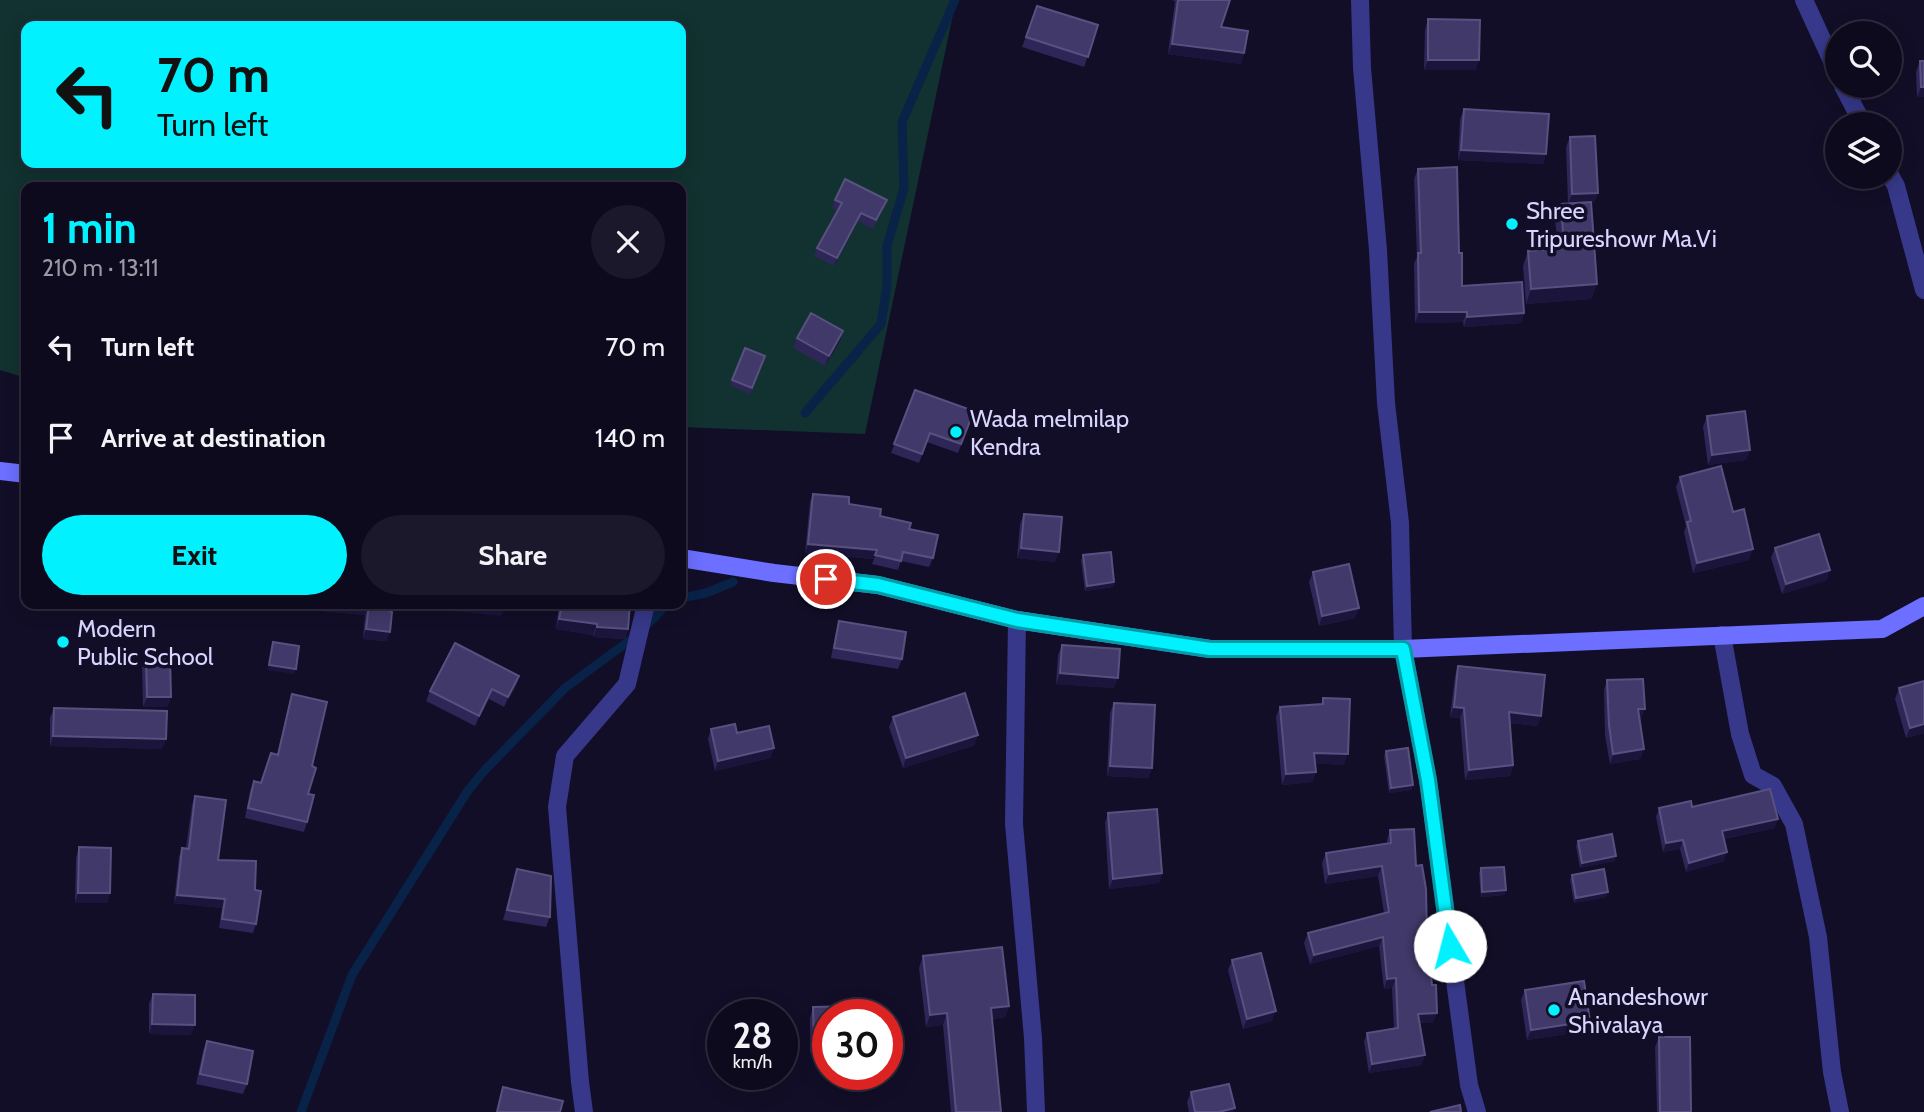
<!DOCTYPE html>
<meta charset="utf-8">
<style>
:root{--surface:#0e0a1e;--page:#1c182b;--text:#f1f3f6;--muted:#9b9aa4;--line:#2e2b3c;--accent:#01f1ff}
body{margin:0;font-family:Cabin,sans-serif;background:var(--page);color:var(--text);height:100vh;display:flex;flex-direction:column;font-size:26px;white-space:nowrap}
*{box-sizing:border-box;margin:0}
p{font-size:23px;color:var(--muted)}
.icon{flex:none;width:38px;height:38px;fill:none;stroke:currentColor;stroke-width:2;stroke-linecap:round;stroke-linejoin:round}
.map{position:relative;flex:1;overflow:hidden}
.panel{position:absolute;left:21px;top:182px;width:665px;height:427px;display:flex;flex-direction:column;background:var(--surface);border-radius:14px;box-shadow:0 4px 18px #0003,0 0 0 2px var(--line)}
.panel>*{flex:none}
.hud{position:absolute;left:21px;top:21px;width:665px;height:147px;border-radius:14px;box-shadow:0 4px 18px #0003,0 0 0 2px var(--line);background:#01f1ff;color:#111;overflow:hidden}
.controls{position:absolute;left:1825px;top:21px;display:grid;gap:14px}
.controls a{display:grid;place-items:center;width:77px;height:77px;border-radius:50%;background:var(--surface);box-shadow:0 4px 18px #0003,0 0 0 2px var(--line);font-size:35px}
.speed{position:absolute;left:707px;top:999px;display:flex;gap:14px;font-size:35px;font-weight:700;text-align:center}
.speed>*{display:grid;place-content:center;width:91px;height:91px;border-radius:50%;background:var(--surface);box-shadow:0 4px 18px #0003,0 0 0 2px var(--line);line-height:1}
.speed small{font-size:18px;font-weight:400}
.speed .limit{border:10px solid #d22;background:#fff;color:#111}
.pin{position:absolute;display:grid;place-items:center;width:60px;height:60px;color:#fff;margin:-30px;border:4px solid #fff;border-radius:50%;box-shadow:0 2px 7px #0007}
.me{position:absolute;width:77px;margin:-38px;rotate:352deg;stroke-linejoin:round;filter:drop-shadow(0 0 5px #0008)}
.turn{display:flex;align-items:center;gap:24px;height:147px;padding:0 21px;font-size:32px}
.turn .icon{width:91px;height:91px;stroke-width:2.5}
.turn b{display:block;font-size:49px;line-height:60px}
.round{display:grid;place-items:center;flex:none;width:74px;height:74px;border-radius:37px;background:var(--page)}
.head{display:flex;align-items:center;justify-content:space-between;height:119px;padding:0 21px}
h1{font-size:42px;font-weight:800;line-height:52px;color:var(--accent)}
.primary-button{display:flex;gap:14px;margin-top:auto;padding:14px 21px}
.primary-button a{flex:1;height:80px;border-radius:42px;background:var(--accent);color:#111;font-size:28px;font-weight:800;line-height:80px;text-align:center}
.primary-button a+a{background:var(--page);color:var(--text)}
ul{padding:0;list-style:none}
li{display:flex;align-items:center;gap:21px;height:91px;padding:0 21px}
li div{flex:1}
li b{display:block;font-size:26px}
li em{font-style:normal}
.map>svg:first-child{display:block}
.green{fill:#113230;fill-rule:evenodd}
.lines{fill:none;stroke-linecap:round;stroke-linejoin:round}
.stream{stroke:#082248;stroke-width:9}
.minor{stroke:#373889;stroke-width:18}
.secondary{stroke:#6c6fff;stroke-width:18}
.wall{fill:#2e2657}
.shaded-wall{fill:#1b153c}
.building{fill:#403969;stroke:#585180;stroke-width:2}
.route-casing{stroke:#019da6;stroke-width:18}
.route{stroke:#01f1ff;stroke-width:12}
.poi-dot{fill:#01f1ff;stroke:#120e28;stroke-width:2.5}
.labels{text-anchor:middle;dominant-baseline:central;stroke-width:7;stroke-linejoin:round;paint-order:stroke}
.poi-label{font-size:24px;fill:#d8d5ff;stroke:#120e28;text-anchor:start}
</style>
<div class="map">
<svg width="1924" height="1112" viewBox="0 0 1924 1112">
<rect width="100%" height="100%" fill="#120e28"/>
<path class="green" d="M0 0H956L865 434 681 427V187H26V378L0 370ZM26 26H681V163H26Z"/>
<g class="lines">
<path class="stream" d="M805 413 881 324 887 286V246L904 188 902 122 955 0
M681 598 706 593 733 582
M301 1112 352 975 467 792 483 772 565 688 637 635 667 604"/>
<path class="minor" d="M1360 0 1362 68 1378 250 1386 403 1400 523 1403 649 1428 780 1469 1085 1477 1112
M1804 0 1838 74
M1843 86 1863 124
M1890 175 1896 186 1924 290
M1017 620 1014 824 1033 1038 1036 1112
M1722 635 1740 734 1753 775 1773 786 1794 824 1818 937 1832 1072 1840 1112
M584 1112 580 1082 557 807 565 756 627 684 646 604"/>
<path class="secondary" d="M0 471 26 474
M681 558 774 573 878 585 1017 620 1210 649H1403L1882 629 1924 606"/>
</g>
<path class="wall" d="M1171 0H1230L1221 27 1244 53 1241 64 1168 54 1175 1Z
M1037 6 1098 25 1084 67 1022 47Z
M1428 19 1476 70H1424L1425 30Z
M1920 61H1924V97H1917L1916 72Z
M1464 109 1546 154 1543 164 1458 160 1460 119Z
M1570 137 1598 193 1594 203H1591L1597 284 1591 299 1526 304 1523 266 1528 251 1558 249 1555 219 1561 204H1568L1566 147Z
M1418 169 1459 253 1462 286 1524 313 1521 323 1464 327 1463 322 1415 323 1414 263 1417 257 1414 179Z
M835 200H887L873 229 858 221 834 266 814 256 817 248 837 211 832 208Z
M797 338 840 341 825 366 793 348Z
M745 348 765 356 750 394 730 385Z
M915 390 974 411 958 453 927 442 919 463 891 453Z
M1707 416 1750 450 1746 460 1708 465 1703 427Z
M1680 477 1733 512 1749 560 1693 573 1684 532 1686 526 1676 487Z
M813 494 849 504 880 516 909 529 933 558 929 567 901 561 898 570 872 564 874 559 805 553 810 502Z
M1024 514 1055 562 1017 558 1020 524Z
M1775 548 1827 580 1782 594 1771 558Z
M1083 555 1114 582 1113 587 1085 591 1081 561Z
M1313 572 1355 618 1319 626 1309 582Z
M280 604H377L390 632 386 641 363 639 365 615 280 607Z
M559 604H630L628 629 625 639 593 637V635L556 629Z
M839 621 902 659 898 669 831 658 836 631Z
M1062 645 1114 688 1056 684 1058 655Z
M146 657 171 697 167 707H143L142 667Z
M1458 666 1541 716 1537 726 1510 723 1513 765 1510 776 1465 780 1460 718 1450 717 1455 676Z
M519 676 516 686 504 707 489 699 475 726 426 701 430 691Z
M1607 680 1641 719H1639L1644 749 1640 759 1610 764 1605 735 1604 690Z
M1899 688 1924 733 1906 738 1895 699Z
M292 694 312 766 308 794 307 822 304 832 245 818 250 791 254 781 261 783 277 755 289 704Z
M1323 698 1344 765 1315 763 1316 772 1312 782 1282 785 1276 717 1280 707 1321 704Z
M1114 703 1152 768 1148 778 1107 776 1110 713Z
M54 708 162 749 50 746V718Z
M893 717 975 745 903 768 889 727Z
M711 729 737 733 774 748 770 758 715 771 708 739Z
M1386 751 1413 785 1411 790 1389 793 1384 756Z
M195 796 218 860 255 890 256 924 253 933 219 928 222 908 174 903 179 857 182 848H186L192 805Z
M1692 807 1775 828 1724 839V861L1686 872 1680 849 1663 852 1656 817 1659 808Z
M1108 813 1162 873 1159 883 1109 889 1105 823Z
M1390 830 1416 866 1427 936 1433 1023H1420L1425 1055 1421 1065 1369 1073 1364 1042 1367 1033 1394 1029 1392 988 1384 989 1379 946 1310 964 1304 943 1308 933 1384 913 1378 876 1325 884 1322 863 1326 853 1387 843V840Z
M1578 841 1616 856 1614 861 1580 868 1576 846Z
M79 847 110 893 107 903H75L76 858Z
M1481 868 1506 890 1504 895 1481 897 1479 873Z
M517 869 550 917 546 927 503 920Z
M1572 875 1608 892 1606 897 1574 903 1570 880Z
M923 956 1009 1006 1005 1017 992 1019 1001 1112H951L943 1025 926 1027 919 968Z
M1232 960 1272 1021 1243 1029 1228 970Z
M1525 990 1586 1031 1527 1040 1521 1000Z
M153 994 191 1035 149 1034V1004Z
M813 1007 828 1015V1052L810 1053V1018Z
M1659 1037 1691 1112H1657L1655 1047Z
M207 1041 247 1084 243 1094 196 1084 203 1051Z
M1191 1092 1233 1112H1189L1187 1102Z"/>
<path class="shaded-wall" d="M1172 44 1244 53 1241 64 1168 54Z
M1428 60H1479L1476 70H1424Z
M1921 87H1924V97H1917Z
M1461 150 1546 154 1543 164 1458 160Z
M1598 193 1594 203 1568 204 1572 194Z
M861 213 858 221 834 266 837 258Z
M1597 284 1591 299 1526 304 1531 289Z
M1419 312H1467L1463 322 1415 323Z
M1524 313 1521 323 1464 327 1467 317Z
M843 331 840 341 825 366 829 356Z
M1750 450 1746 460 1708 465 1712 455Z
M808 544 877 550 874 559 805 553Z
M1021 548 1059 552 1055 562 1017 558Z
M1753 549 1749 560 1693 573 1697 563Z
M1830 570 1827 580 1782 594 1786 584Z
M1114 582 1113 587 1085 591 1087 586Z
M208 604H235L233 608H207Z
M281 604H352L369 605 365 615 280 607Z
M379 604H477L505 606 501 616Z
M1359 608 1355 618 1319 626 1322 616Z
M559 619 597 624 593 635 556 629Z
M597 627 628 629 625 639 593 637Z
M366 629 390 632 386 641 363 639Z
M269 665 296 669 294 674 267 670Z
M1060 673 1118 678 1114 688 1056 684Z
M519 676 516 686 504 707 508 697Z
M492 689 489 699 475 726 479 716Z
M147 697H171L167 707H143Z
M1454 707 1464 708 1460 718 1450 717Z
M1638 709H1645L1641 719H1634Z
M1509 712 1541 716 1537 726 1505 722Z
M1924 724V733L1906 738 1910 728Z
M978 735 975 745 903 768 906 758Z
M53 736 166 739 162 749 50 746Z
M774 748 770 758 715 771 718 761Z
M1644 749 1640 759 1610 764 1613 754Z
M1314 753 1348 754 1344 765 1311 763Z
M1513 765 1510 776 1465 780 1469 770Z
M1110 766 1152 768 1148 778 1107 776Z
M1316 772 1312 782 1282 785 1286 774Z
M1413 785 1411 790 1389 793 1391 788Z
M1778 819 1775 828 1718 840 1722 831Z
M1683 840 1680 849 1663 852 1666 843Z
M1727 852 1724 861 1686 872 1689 863Z
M1616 856 1614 861 1580 868 1582 863Z
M1382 866 1378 876 1325 884 1329 874Z
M1162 873 1159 883 1109 889 1113 879Z
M1506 890 1504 895 1481 897 1482 892Z
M1608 892 1606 897 1574 903 1576 898Z
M78 893H110L107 903H75Z
M177 895 225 899 222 908 174 903Z
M1383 937 1379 946 1310 964 1314 955Z
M1396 978 1392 988 1384 989 1387 979Z
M1009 1006 1005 1017 987 1019 991 1008Z
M1276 1011 1272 1021 1243 1029 1247 1019Z
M947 1013 943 1025 926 1027 930 1015Z
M1437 1013 1433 1023H1415L1418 1014Z
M1590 1021 1586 1031 1527 1040 1531 1030Z
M152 1024 195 1025 191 1035 149 1034Z
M828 1042V1052L810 1053 814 1043Z
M1425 1055 1421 1065 1369 1073 1372 1064Z
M1235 1108 1233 1112H1219Z"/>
<path class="building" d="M1178 0H1230L1221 27 1248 31 1244 53 1172 44Z
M1037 6 1098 25 1088 57 1026 37Z
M1428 19 1480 20 1479 60H1428Z
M1920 61H1924V87H1921Z
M1464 109 1549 114 1546 154 1461 150Z
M1595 136 1598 193 1572 194 1570 137Z
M1457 167 1459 253H1462V286L1522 282 1524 313 1467 317V312H1419L1418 253H1421L1418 169Z
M845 179 887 200 876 220 861 213 837 258 817 248 842 203 835 200Z
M1591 202 1597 284 1531 289 1528 251 1564 248 1561 204Z
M811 313 843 331 829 356 797 338Z
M745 348 765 356 752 388 732 380Z
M915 390 974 411 961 444 930 433 922 454 894 444Z
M1745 411 1750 450 1712 455 1707 416Z
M1721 466 1733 512 1744 509 1753 549 1697 563 1687 522 1691 521 1680 477Z
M813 494 849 497V504L881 509 880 516 911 523 909 529 938 535 933 558 903 552 901 561 875 555 877 550 808 544Z
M1024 514 1062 517 1059 552 1021 548Z
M1819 534 1830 570 1786 584 1775 548Z
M1111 552 1114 582 1087 586 1083 555Z
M1349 564 1359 608 1322 616 1313 572Z
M352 604H377L392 612 390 632 366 629 369 605Z
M477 604H505V606Z
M562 604H630L628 629 597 627V624L559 619Z
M839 621 906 632 902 659 834 648Z
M273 642 299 646 296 669 269 665Z
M455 643 519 676 508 697 492 689 479 716 430 691Z
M1062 645 1120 649 1118 678 1060 673Z
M170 656 171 697H147L146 657Z
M1458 666 1545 675 1541 716 1509 712 1513 765 1469 770 1464 708 1454 707Z
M1643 679 1645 709H1638L1644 749 1613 754 1609 725 1607 680Z
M1924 681V724L1910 728 1899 688Z
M965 693 978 735 906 758 893 717Z
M292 694 327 702 312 766 316 768 308 794 314 795 307 822 248 808 254 781 261 783 271 753 278 755Z
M1323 698 1350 699 1348 754 1314 753 1316 772 1286 774 1280 707 1323 704Z
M1114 703 1155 705 1152 768 1110 766Z
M54 708 167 711 166 739 53 736Z
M735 724 737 733 769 726 774 748 718 761 711 729Z
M1408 748 1413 785 1391 788 1386 751Z
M1770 789 1778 819 1722 831 1727 852 1689 863 1683 840 1666 843 1659 808 1691 801 1692 807Z
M195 796 226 800 218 860 256 861 255 890 261 891 256 924 222 919 225 899 177 895 182 848 189 849Z
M1157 809 1162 873 1113 879 1108 813Z
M1414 829 1416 866 1422 865 1426 889 1427 936 1432 985H1436L1437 1013 1418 1014 1425 1055 1372 1064 1367 1033 1398 1028 1396 978 1387 979 1383 937 1314 955 1308 933 1389 912 1382 866 1329 874 1326 853 1391 843 1390 830Z
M1612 834 1616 856 1582 863 1578 841Z
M79 847 111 848 110 893H78Z
M1504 867 1506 890 1482 892 1481 868Z
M517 869 551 876 550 917 507 910Z
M1604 869 1608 892 1576 898 1572 875Z
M1002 947 1009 1006 991 1008 1001 1112H956L947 1013 930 1015 923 956Z
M1261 953 1276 1011 1247 1019 1232 960Z
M1584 981 1590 1021 1531 1030 1525 990Z
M153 994 195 995V1025L152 1024Z
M858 1006V1015H828V1042L814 1043 813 1007Z
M1659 1037H1690L1691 1112H1660Z
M207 1041 253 1051 247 1084 200 1074Z
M1229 1084 1235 1108 1219 1112H1195L1191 1092Z
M503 1087 563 1101 560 1112H497Z
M1460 1105 1461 1112H1430Z"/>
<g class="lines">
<defs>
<path id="route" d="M826 579 878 585 1017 620 1210 649H1403L1428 780 1450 946"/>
</defs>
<use href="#route" class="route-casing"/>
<use href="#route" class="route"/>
</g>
<g class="poi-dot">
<circle cx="1512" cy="224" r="7"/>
<circle cx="956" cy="432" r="7"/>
<circle cx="63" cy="642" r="7"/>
<circle cx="1554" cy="1010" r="7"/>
</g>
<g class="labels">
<g class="poi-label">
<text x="1526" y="210">Shree<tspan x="1526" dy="28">Tripureshowr Ma.Vi</tspan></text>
<text x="970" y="418">Wada melmilap<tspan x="970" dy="28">Kendra</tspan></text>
<text x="77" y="628">Modern<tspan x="77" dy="28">Public School</tspan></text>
<text x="1568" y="996">Anandeshowr<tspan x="1568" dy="28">Shivalaya</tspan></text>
</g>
</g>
</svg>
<div class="controls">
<a><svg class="icon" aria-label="search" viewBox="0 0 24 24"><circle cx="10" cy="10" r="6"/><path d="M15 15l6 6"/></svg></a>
<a><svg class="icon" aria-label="layers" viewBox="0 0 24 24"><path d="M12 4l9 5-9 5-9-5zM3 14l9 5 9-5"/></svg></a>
</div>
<div class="speed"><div>28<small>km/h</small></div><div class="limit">30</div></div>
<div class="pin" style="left:826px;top:579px;background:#d93025"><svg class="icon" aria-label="arrive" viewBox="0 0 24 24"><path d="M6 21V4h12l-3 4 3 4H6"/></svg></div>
<svg class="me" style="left:1450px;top:946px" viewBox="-20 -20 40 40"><circle r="19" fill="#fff"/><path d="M0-13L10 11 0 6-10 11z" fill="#01f1ff"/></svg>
<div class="hud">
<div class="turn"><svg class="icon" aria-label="left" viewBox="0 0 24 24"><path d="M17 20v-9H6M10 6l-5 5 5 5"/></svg><div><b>70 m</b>Turn left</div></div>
</div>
<section class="panel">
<div class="head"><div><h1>1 min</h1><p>210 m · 13:11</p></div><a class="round"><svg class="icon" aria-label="close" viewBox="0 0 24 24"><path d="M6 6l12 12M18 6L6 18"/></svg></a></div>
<ul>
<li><svg class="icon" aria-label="left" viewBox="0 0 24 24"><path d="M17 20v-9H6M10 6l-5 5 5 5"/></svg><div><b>Turn left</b></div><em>70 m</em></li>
<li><svg class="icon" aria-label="arrive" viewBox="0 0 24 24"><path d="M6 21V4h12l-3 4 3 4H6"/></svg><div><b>Arrive at destination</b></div><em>140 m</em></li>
</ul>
<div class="primary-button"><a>Exit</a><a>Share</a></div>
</section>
</div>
